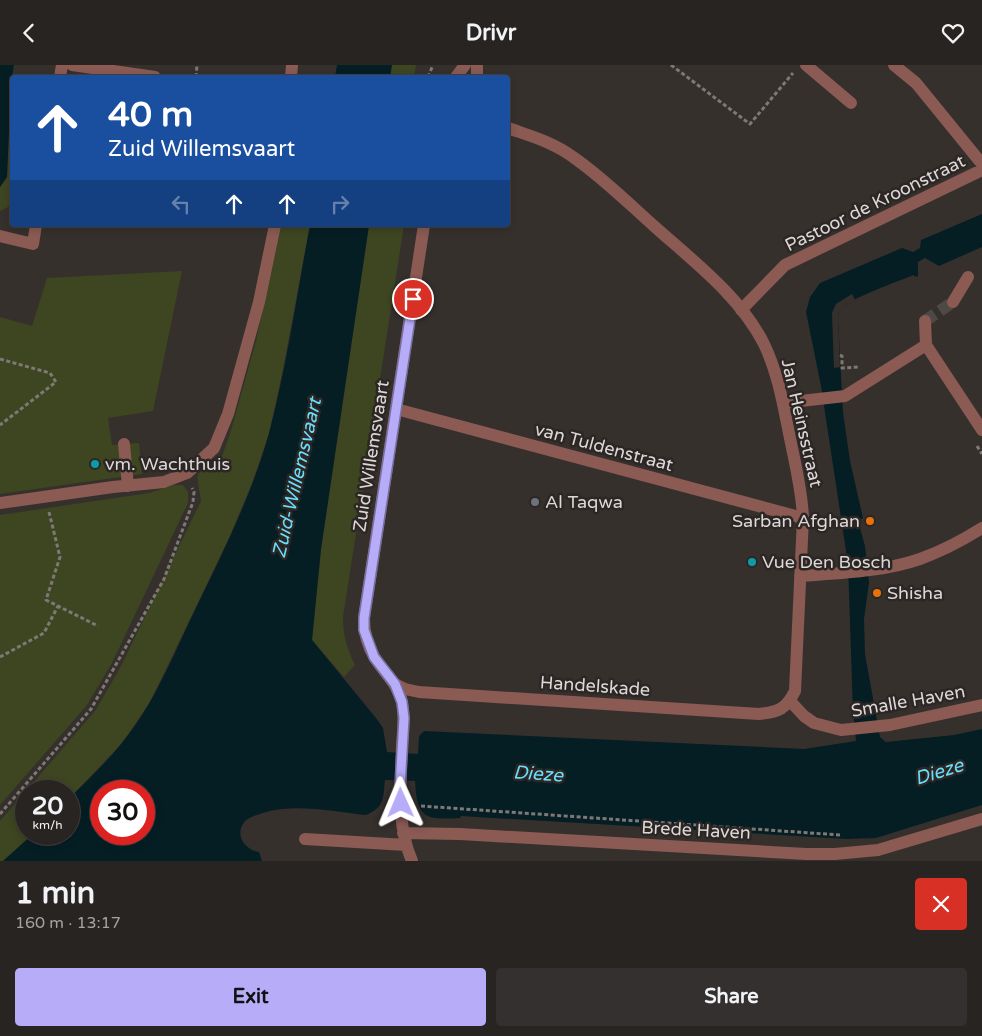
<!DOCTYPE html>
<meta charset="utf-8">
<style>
:root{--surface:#282422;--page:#34302f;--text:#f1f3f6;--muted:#a5a4a5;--line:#444140;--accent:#b6acf8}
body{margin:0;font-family:"Varela Round",sans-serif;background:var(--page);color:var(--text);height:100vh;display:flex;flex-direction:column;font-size:19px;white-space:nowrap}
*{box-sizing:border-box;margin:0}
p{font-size:16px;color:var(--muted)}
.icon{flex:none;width:28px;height:28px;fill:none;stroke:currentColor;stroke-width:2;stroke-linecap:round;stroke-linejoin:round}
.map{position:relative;height:796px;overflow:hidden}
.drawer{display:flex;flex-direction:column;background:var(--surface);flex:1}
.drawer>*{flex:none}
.banner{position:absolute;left:10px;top:10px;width:500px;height:152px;border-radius:5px;box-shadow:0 2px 8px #0003,0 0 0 1px var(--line);background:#1a4fa0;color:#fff;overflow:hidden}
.speed{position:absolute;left:15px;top:715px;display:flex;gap:10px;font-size:25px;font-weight:700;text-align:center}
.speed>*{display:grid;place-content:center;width:65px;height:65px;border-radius:50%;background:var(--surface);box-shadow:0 2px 8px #0003,0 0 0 1px var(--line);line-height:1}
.speed small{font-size:12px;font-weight:400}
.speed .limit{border:8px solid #d22;background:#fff;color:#111}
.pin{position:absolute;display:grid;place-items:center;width:42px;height:42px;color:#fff;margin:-21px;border:2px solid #fff;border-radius:50%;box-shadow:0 1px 5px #0007}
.me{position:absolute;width:55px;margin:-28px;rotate:359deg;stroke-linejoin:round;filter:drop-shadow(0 0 4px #0008)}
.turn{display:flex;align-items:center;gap:18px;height:105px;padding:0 15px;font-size:22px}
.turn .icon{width:65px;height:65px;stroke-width:2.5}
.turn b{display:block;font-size:35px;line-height:42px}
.lanes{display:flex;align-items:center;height:48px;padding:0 15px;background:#0003;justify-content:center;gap:25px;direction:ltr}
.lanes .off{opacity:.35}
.round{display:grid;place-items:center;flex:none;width:52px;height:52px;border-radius:5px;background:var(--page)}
.head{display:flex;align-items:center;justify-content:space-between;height:85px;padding:0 15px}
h1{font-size:30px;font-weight:700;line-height:38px}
.cta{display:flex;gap:10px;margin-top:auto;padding:10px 15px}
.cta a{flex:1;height:58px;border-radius:5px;background:var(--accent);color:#111;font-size:20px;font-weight:700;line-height:58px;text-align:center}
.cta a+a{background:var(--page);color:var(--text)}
header{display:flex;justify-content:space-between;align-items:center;height:65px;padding:0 15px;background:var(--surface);font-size:22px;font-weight:700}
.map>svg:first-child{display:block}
.green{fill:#3d4521}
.water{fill:#051e24;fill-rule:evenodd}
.pier{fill:#36302d}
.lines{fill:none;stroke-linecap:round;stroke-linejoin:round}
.minor-tunnel{stroke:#4f4946;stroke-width:12;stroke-dasharray:12 6;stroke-linecap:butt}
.path{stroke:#7e7976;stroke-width:3;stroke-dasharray:4 2.5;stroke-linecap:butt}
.minor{stroke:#8a5a53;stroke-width:12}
.route-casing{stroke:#7670a1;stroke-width:12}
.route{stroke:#b6acf8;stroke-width:9}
.culture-dot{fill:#0f9aa8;stroke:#2c2624;stroke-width:2}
.worship-dot{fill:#6b7280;stroke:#2c2624;stroke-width:2}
.food-dot{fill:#e8710a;stroke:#2c2624;stroke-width:2}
.labels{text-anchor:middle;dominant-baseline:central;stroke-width:5;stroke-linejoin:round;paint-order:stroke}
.street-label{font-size:18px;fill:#dcd8d7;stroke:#2c2624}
.poi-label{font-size:18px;fill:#dcd8d7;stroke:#2c2624;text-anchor:start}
.water-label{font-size:19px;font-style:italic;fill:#68defc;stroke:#2c2624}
</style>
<header><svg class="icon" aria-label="back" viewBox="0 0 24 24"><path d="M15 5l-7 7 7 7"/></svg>Drivr<svg class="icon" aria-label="heart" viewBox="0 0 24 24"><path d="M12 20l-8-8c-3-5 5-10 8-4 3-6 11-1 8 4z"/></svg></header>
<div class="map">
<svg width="982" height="796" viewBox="0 0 982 796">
<rect width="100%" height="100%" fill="#36302d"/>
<path class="green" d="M392 0H416L414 12H390Z
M11 19 12 138 8 142 0 146V122L7 112Z
M280 160H310L282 309 269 369 252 418 230 471 149 639 121 679 69 734V726H26V769H33L3 796H0V756L95 646 120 603 201 436C200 427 197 418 198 409L221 394 230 369 256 276Z
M369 160H404L343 552C343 572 347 583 355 600L344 612 312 575 321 484Z
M182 206 153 346 108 353 112 380 139 378 142 409 0 429V252L32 261 47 213Z
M174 420H183L188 427V438L112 598 87 640 0 740V450L149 428Z"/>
<path class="water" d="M0 0H14L11 17 7 112 0 122Z
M337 0H392L390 12H335Z
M982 149V182L939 201 925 193 918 197V211L915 212 914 210C901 215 849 234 842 243 839 246 839 250 838 254L843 347 850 396 863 453 858 456 865 481 869 518 864 554 865 589 880 672 886 677 954 670 982 664V740L876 773 847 774 461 751 460 753C425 755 417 754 415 716L385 715C383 733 385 742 366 750 337 747 298 739 270 746 263 748 250 751 245 756 234 769 244 785 259 787L262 796H3L33 769H69V734C86 716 105 699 121 679 153 641 173 591 194 547 222 489 252 430 269 368 287 300 297 229 310 160H369L321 484 312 575 376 653 383 663 387 687 418 689 419 671 424 666 804 684 856 676 853 647 848 499 821 321 806 247 810 232 820 218 902 183 913 187 920 183 921 175ZM101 726H144V769H101Z"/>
<path class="pier" d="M852 229 855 235 845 240 839 248 838 254 840 302 834 303 832 248 836 239Z"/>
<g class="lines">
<path class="minor-tunnel" d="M925 256 953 237"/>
<path class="path" d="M671 0 750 59 793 8
M196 12 197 0
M428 12 433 0
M840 290 842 291V303L858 302
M0 294 50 308 56 317 0 360
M977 381 982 389
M49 447 60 492 46 535 98 561
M0 592 44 568 58 541
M421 741 840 770
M0 749 91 644 164 514 193 437 194 427 192 423"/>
<path class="minor" d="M72 0 155 12
M806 0 851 38
M894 0 916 18 982 99
M60 12 62 0
M291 12 292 0
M456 12 465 0
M477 12V0
M0 171 33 179 36 160
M953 237 968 212
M741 245 785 200 982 105
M925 256 926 280
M783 338 845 331 926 280 982 365
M396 344 803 453
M124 379 128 421
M0 438 113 422 164 417 187 408 214 383 228 349 259 237 275 160
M800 511C840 508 882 507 920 494 942 486 963 475 982 463
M395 619 405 624 419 627 759 649C779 647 786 644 795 626L803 453C802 427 796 403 791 378 784 345 779 310 764 279 740 231 693 196 654 161 627 137 602 112 573 92 553 77 530 71 508 63
M790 636 804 651 814 658 841 665 890 660 982 640
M403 768 460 769 806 789H835L878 785 982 754
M305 774 406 780
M412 796C396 759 401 719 402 680 403 666 405 651 402 638 399 620 384 608 375 593 367 581 364 567 364 553L424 160"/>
</g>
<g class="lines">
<defs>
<path id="route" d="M401 738 400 722 404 653 402 637 395 619 374 592 364 565V553L413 234"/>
</defs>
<use href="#route" class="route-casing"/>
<use href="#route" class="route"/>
</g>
<g class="culture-dot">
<circle cx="95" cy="399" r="5"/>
<circle cx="752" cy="497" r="5"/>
</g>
<circle class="worship-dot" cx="535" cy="437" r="5"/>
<g class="food-dot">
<circle cx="870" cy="456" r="5"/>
<circle cx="877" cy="528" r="5"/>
</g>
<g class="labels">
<g class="street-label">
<text transform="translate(875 138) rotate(-26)">Pastoor de Kroonstraat</text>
<text transform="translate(802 358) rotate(77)">Jan Heinsstraat</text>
<text transform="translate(604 382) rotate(15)">van Tuldenstraat</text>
<text transform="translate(371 391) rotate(-81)">Zuid Willemsvaart</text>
<text transform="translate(595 621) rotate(4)">Handelskade</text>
<text transform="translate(908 636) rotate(-10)">Smalle Haven</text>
<text transform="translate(696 765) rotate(3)">Brede Haven</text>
</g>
<g class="poi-label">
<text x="105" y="399">vm. Wachthuis</text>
<text x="545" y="437">Al Taqwa</text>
<text x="860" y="456" text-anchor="end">Sarban Afghan</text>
<text x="762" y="497">Vue Den Bosch</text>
<text x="887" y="528">Shisha</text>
</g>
<g class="water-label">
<text transform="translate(297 413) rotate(-77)">Zuid-Willemsvaart</text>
<text transform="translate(939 707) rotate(-17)">Dieze</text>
<text transform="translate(538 709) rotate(4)">Dieze</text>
</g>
</g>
</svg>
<div class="speed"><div>20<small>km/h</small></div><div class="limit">30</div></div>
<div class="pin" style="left:413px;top:234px;background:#d93025"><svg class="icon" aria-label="arrive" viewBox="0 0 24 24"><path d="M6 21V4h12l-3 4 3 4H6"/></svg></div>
<svg class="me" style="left:401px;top:738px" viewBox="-20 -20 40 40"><path d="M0-17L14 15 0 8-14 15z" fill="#b6acf8" stroke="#fff" stroke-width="4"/></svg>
<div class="banner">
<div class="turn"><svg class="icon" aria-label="ahead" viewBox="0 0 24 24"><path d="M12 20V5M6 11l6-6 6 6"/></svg><div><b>40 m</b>Zuid Willemsvaart</div></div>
<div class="lanes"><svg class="icon off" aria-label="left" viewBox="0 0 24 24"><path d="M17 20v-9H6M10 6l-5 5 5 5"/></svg><svg class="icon" aria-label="ahead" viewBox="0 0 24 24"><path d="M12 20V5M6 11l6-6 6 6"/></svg><svg class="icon" aria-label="ahead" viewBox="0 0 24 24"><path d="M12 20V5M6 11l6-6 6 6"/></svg><svg class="icon off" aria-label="right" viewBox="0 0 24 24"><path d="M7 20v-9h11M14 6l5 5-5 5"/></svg></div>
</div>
</div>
<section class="drawer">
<div class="head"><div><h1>1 min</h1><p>160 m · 13:17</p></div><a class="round" style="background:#d93025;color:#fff"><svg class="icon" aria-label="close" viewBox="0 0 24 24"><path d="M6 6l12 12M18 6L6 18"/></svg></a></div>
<div class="cta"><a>Exit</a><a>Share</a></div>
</section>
